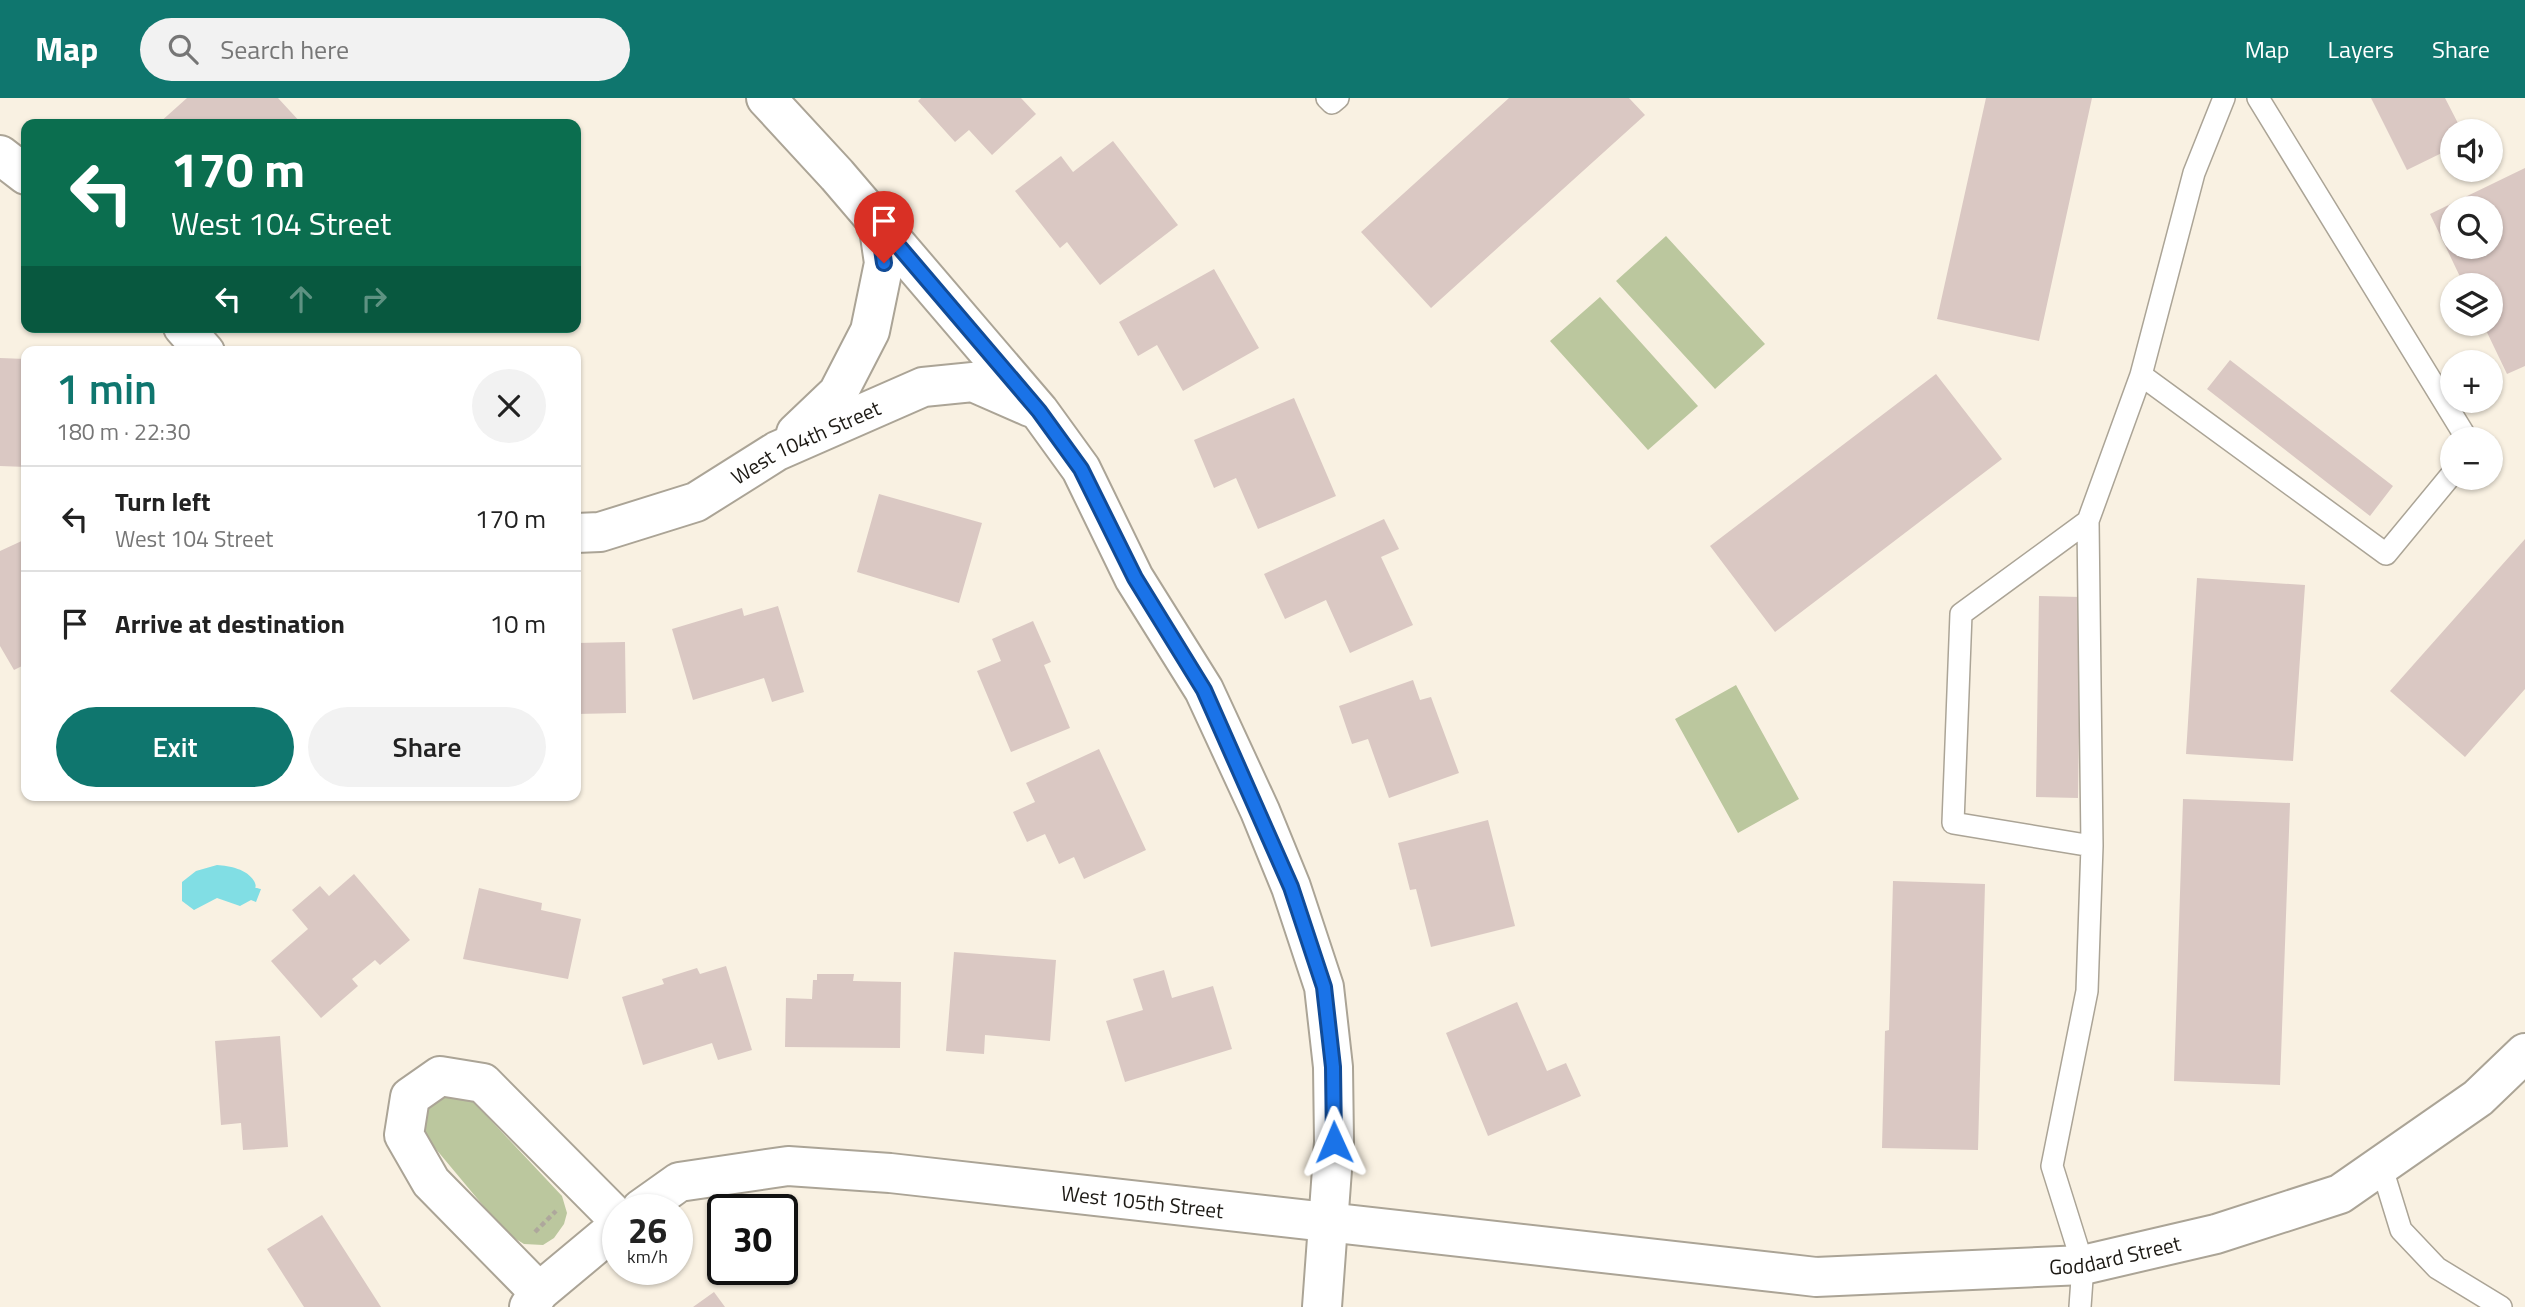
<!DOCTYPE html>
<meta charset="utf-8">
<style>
:root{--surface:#fff;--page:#f2f2f2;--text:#222;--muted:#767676;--line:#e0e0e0;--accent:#0f766e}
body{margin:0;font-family:"Titillium Web",sans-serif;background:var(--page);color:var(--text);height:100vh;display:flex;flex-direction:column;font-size:26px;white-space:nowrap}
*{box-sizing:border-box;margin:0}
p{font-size:23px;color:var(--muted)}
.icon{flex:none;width:38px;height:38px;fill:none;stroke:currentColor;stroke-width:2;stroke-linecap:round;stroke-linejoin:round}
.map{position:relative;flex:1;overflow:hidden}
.sheet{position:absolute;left:21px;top:248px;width:560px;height:455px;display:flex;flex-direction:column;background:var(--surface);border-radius:14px;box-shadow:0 2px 5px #0004}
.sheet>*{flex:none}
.banner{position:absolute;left:21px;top:21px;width:560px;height:214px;border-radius:14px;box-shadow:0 2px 5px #0004;background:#0b6e4f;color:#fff;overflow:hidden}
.fabs{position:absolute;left:2440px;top:21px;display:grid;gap:14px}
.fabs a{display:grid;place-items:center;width:63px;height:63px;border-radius:50%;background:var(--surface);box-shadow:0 2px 5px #0004;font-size:35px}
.speed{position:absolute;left:602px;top:1096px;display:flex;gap:14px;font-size:35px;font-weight:700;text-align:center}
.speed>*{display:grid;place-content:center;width:91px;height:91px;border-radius:50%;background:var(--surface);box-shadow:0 2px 5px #0004;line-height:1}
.speed small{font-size:18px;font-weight:400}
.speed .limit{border:4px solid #111;border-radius:10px;background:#fff;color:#111}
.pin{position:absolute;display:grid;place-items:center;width:60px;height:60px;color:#fff;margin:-72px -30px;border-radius:50% 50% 50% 0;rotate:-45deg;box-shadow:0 0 7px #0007}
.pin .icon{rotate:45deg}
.me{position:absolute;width:77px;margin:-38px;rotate:359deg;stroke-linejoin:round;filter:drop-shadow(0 0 5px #0008)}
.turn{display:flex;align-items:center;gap:24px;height:147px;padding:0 35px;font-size:32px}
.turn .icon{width:91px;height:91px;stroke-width:2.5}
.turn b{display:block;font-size:49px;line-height:60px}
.lanes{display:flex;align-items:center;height:66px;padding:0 35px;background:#0003;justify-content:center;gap:35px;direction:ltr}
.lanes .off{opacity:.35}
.round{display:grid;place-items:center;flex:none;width:74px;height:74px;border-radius:37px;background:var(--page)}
.summary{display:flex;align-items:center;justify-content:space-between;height:119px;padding:0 35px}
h1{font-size:42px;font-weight:600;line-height:52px;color:var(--accent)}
.action{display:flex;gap:14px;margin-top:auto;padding:14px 35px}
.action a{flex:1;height:80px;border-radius:42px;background:var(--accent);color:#fff;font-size:28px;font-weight:600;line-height:80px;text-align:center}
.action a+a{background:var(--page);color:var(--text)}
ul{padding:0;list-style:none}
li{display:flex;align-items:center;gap:21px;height:105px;padding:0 35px;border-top:2px solid var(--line)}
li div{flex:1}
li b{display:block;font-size:26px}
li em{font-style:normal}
header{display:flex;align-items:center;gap:42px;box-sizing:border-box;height:98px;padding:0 35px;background:var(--accent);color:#fff}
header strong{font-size:33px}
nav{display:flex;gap:38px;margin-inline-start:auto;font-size:24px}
.search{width:490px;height:63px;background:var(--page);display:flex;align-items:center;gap:18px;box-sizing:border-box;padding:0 24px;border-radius:38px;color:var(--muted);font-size:26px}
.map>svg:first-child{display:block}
.green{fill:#bbc79e}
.water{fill:#81dee4}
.building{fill:#dac8c3;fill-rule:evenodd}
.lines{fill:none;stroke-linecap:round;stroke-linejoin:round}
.service-casing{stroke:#aba496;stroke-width:24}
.minor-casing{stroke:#aba496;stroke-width:42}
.path{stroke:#aea79c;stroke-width:4.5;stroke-dasharray:5 3.5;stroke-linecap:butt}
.service{stroke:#fff;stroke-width:21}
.minor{stroke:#fff;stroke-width:38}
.route-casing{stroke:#114b97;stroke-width:18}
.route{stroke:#1a73e8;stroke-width:12}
.labels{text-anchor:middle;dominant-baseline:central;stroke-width:7;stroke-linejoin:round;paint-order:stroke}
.street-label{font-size:21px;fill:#1d1a15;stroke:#fff}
</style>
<header>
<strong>Map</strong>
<div class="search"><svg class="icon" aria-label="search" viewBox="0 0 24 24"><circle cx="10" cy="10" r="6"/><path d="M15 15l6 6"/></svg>Search here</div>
<nav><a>Map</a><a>Layers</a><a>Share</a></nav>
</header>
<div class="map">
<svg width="2525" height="1209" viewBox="0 0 2525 1209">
<rect width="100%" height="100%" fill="#f9f1e2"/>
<path class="green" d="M1666 138 1765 246 1715 291 1616 183Z
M1600 199 1698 308 1648 352 1550 243Z
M1736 587 1799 701 1738 735 1675 621Z
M449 997 468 998 562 1098 567 1115 564 1126 554 1140 543 1147 524 1146 506 1135 425 1038 422 1028 430 1007Z"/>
<path class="water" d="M217 767C230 768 247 771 254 783 259 792 250 788 261 791L256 804 251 802 240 808 217 800 194 812 182 803V784L196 773Z"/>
<path class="building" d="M187 0H278L302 26H158Z
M921 0H1021L1036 16 992 57 969 32 955 44 918 3Z
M1509 0H1629L1645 17 1431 210 1361 134Z
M1986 0H2092L2039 243 1937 221Z
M2371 0H2445L2462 33H2452V50L2407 72Z
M1113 43 1178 127 1100 187 1067 144 1060 150 1015 93 1061 58 1073 74Z
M2525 70V268L2507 276 2483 226H2490V187H2464L2430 116ZM2452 110H2490V149H2452Z
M1214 171 1259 250 1183 293 1157 247 1138 258 1119 224Z
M0 260 26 261V369L0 368Z
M2230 262 2393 388 2370 418 2207 291Z
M1936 276 2002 361 1775 534 1710 448Z
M1294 300 1336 398 1258 431 1236 380 1214 390 1194 342Z
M879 396 982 425 959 505 857 474Z
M1384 421 1399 451 1381 459 1413 527 1350 555 1326 502 1285 521 1264 476Z
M26 441V566L14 572 0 548V453Z
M2525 441V591L2465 659 2390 593Z
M2197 480 2305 487 2293 663 2186 656Z
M2039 498 2081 499 2078 700 2036 699Z
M778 508 804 594 772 604 764 580 693 602 672 531 742 510 744 518Z
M1033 523 1051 564 1044 567 1070 630 1011 654 977 573 1001 563 992 541Z
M625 544 626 615 576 616V545Z
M1413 582 1420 602 1431 599 1459 675 1389 700 1368 641 1352 646 1339 608Z
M1099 651 1146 752 1084 781 1074 759 1059 766 1045 736 1027 744 1013 714 1035 704 1026 685Z
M2183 701 2290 705 2280 987 2174 983Z
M1488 722 1515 828 1431 849 1416 791 1410 792 1398 745Z
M354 776 410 842 380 867 375 862 352 881 358 888 321 920 271 863 308 831 292 812 320 788 329 798Z
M1893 783 1985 786 1978 1052 1882 1050 1885 933 1889 932Z
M479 790 542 805 541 812 581 821 568 881 463 861Z
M954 854 1056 862 1050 943 985 937 984 956 946 953Z
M726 868 752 952 718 962 712 945 643 967 622 899 664 886 662 881 697 870 700 876Z
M1164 872 1172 900 1213 888 1232 951 1125 984 1106 923 1143 912 1133 881Z
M817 876H854L853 883 901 884 900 950 785 949 786 900 812 901 813 882H817Z
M1517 904 1547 973 1566 965 1581 998 1488 1038 1446 935Z
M280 938 288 1049 243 1052 241 1025 221 1027 215 943Z
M322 1117 381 1209H304L267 1151Z
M714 1194 725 1209H693Z"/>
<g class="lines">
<defs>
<path id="service" d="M1327 0 1332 5 1338 0
M2258 0 2467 341
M2141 277 2386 456 2452 376
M2088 423 1961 516 1953 725 2092 748 2088 423 2141 277 2194 75 2224 0
M2381 1067 2401 1132 2437 1170 2501 1209
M2080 1209 2083 1167 2052 1068 2087 893 2092 748"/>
<g id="minor">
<path d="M766 0 837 77 1039 313 1081 371 1134 480 1204 592 1260 713 1291 789 1324 889 1333 969 1334 1044 1322 1209"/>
<path d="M0 57 26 77"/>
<path d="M183 229 205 254"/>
<path d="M796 335 838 295 870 233 884 165 878 124"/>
<path id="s1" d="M576 435 600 434 696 404 777 353 923 289 973 284 1030 309"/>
<path id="s2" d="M641 1111 679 1084 788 1068 890 1075 1816 1179 2083 1167 2216 1136 2340 1096 2478 1000 2525 955"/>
<path d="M539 1194 431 1084 404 1037 410 999 440 978 483 985 618 1121"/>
<path d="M529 1209 539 1194 618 1128"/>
</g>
</defs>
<use href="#service" class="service-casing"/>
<use href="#minor" class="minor-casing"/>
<path class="path" d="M535 1134 556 1113"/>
<use href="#service" class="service"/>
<use href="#minor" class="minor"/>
</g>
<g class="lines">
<defs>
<path id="route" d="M884 165 878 124 1039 313 1081 371 1135 480 1204 592 1291 789 1324 889 1333 969 1334 1044"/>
</defs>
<use href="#route" class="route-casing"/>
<use href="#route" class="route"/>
</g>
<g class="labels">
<g class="street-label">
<text stroke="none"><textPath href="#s1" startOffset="250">West 104th Street</textPath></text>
<text stroke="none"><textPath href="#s2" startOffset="513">West 105th Street</textPath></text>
<text stroke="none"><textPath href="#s2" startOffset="1491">Goddard Street</textPath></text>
</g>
</g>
</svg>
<div class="fabs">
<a><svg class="icon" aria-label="sound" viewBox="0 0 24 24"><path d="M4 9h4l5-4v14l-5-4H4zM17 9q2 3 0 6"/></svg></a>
<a><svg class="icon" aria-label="search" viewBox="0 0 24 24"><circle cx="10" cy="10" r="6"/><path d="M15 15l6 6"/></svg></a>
<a><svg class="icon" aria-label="layers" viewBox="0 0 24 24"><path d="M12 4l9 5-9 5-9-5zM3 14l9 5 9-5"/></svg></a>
<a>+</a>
<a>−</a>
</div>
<div class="speed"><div>26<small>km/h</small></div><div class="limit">30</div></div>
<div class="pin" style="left:884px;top:165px;background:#d93025"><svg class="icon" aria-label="arrive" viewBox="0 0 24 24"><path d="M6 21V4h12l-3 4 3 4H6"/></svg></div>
<svg class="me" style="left:1334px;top:1044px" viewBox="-20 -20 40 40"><path d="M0-17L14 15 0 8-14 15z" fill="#1a73e8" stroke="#fff" stroke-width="4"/></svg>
<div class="banner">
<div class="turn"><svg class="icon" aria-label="left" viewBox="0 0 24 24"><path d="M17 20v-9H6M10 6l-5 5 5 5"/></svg><div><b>170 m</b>West 104 Street</div></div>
<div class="lanes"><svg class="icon" aria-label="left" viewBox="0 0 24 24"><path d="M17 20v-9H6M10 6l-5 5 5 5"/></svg><svg class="icon off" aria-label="ahead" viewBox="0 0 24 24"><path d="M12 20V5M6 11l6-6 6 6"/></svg><svg class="icon off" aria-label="right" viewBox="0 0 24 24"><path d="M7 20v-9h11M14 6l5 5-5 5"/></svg></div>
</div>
<section class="sheet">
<div class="summary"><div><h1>1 min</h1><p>180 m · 22:30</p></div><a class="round"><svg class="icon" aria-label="close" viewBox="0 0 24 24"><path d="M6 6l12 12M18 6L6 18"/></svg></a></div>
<ul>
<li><svg class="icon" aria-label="left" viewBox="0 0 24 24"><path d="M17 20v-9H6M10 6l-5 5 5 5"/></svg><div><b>Turn left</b><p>West 104 Street</p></div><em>170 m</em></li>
<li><svg class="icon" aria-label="arrive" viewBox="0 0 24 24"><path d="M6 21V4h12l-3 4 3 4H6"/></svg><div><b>Arrive at destination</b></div><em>10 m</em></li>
</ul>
<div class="action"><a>Exit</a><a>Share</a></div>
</section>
</div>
